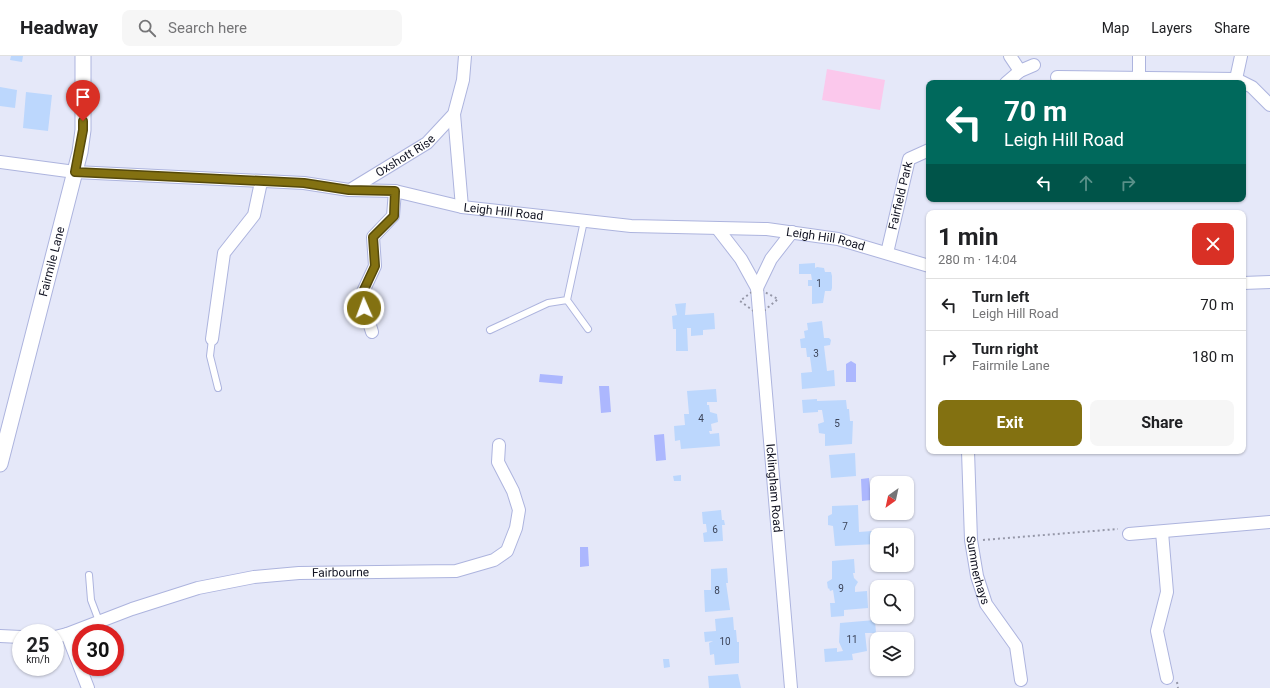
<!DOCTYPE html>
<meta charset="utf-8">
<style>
:root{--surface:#fff;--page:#f6f6f6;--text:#202124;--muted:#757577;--line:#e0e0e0;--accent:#837111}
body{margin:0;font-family:Roboto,sans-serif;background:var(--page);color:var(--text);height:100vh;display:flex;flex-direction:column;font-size:15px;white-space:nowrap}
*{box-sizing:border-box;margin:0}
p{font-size:13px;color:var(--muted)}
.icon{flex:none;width:22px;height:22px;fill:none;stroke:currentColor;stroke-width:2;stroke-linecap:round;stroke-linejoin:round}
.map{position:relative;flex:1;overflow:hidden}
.drawer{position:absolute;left:926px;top:154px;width:320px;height:244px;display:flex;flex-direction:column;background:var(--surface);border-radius:8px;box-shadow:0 1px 3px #0004}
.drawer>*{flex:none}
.top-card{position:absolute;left:926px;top:24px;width:320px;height:122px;border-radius:8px;box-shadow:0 1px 3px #0004;background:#00695c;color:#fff;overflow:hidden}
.needle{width:26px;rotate:213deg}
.tools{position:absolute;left:870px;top:420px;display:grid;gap:8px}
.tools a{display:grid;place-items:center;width:44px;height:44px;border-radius:8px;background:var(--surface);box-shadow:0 1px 3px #0004;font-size:20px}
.speed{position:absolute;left:12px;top:568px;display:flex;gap:8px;font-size:20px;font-weight:700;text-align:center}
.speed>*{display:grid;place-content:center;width:52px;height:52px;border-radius:50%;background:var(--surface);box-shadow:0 1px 3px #0004;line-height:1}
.speed small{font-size:10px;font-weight:400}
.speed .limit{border:6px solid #d22;background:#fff;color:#111}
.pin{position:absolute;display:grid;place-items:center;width:34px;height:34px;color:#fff;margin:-41px -17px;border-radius:50% 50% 50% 0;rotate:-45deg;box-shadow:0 0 4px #0007}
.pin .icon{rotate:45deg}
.me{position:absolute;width:44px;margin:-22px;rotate:358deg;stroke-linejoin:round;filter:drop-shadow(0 0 3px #0008)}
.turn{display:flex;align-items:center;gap:14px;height:84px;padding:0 12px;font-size:18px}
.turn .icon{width:52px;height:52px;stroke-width:2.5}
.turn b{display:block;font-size:28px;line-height:34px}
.lanes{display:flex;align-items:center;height:38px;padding:0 12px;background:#0003;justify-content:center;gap:20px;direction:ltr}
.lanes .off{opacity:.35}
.round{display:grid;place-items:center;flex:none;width:42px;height:42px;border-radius:8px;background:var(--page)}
.summary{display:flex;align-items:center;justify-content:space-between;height:68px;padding:0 12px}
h1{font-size:24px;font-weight:700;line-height:30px}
.button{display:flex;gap:8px;margin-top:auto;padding:8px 12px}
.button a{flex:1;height:46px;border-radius:8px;background:var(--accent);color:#fff;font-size:16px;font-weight:700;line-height:46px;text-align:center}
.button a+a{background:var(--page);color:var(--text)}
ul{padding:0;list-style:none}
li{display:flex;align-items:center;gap:12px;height:52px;padding:0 12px;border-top:1px solid var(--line)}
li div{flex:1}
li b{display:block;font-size:15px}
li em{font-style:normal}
header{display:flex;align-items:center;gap:24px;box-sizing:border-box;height:56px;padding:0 20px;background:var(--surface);border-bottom:1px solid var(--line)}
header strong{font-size:19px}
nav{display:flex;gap:22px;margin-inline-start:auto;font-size:14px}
.search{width:280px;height:36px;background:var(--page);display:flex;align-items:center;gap:10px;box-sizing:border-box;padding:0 14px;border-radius:8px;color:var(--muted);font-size:15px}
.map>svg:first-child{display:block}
.green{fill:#fbc8ec}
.water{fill:#acb7fe}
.building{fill:#bcd7fd}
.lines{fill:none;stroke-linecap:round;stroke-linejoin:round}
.service-casing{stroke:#adb4de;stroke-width:8}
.minor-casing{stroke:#adb4de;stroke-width:14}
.tertiary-casing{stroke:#adb4de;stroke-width:17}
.path{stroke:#9597a8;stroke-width:2;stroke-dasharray:2 3;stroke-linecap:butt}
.service{stroke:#fff;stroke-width:6}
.minor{stroke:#fff;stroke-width:12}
.tertiary{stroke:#fff;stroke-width:15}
.route-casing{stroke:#55490b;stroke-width:10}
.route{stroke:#837111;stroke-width:7}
.labels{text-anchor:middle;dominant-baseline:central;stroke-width:3;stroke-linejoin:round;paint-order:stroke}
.number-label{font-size:10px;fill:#3c4459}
.street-label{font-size:12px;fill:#111322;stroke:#fff}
</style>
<header>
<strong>Headway</strong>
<div class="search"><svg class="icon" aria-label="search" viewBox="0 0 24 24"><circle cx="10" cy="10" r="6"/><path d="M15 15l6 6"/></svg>Search here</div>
<nav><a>Map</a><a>Layers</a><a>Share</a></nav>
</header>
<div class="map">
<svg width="1270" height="632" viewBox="0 0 1270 632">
<rect width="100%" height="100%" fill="#e5e8f9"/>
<path class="green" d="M827 13 885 24 880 54 822 44Z"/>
<path class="water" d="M851 305 856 308V326H846V308Z
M540 318 563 320 562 328 539 326Z
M599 330H609L611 356 601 357Z
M664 378 666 404 656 405 654 379Z
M869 422 871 444 862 445 861 423Z
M580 491H588L589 510 580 511Z"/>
<path class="building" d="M11 0H23L22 6 10 4Z
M0 31 17 34 15 52 0 50Z
M26 36 52 39 48 75 23 72Z
M815 207V212L817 211 824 212 825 216H831L832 220V232L831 235H825L823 247 812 248V230H808V224H812L811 218H799V208Z
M686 247 685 259 714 257 715 273 703 274V279L691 280V272H687L688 295H676V273H673L672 260 677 259 675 248Z
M822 265 824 282H829L831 284 830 289 824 290 827 315 834 314 835 330 802 333 801 317 812 316 810 301H807L806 292H801L800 283 805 282 804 275 808 274 807 267Z
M716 333 717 346H707V349H709L710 356 717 358 718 366 711 368 712 375H709L710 378 719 377 720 390 681 393 680 384 675 385 674 370 685 369 684 358H689L687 335Z
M817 343V345L846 344 847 353H849L850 365H853L852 388 825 390V378L819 377 818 368 824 366 822 354H818V356L803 357 802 344Z
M855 397 856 420 831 422 829 399Z
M681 419V425H674L673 420Z
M858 449 859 476 898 473V479H877V488L835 490 833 470 828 469V460L832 458V450Z
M721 454 722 464H724L725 469H722L723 485 704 486 703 477 707 476 706 468H703L702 456Z
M854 503 855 517H853L854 522 858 526 855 531V536L867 535 868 552 844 554V560L831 561 830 547H835L833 534 830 535 829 532 828 533 827 526 832 523V505Z
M727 512 728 527H726L730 554 705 556 704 534H711V513Z
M733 561 734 574H736L737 586H739V607L715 609 714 598 710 599 709 587 713 585 705 586 704 576 716 575 715 563Z
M875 564 876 577H865L867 595 852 598 853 604 825 606 824 593 837 592V596L843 595 839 586 840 567Z
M663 603H669L670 611 664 612Z
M738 618 741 632H709L708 620Z"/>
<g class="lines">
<defs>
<path id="service" d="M584 165 567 244 588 273
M490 274 548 247 567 244
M212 283 210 300 218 332
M89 519 91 544 99 565"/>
<g id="minor">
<path d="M1010 0 1020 15"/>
<path d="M1139 0V22"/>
<path d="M1057 21 1236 23 1252 31 1270 49"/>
<path d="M1236 23 1241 0"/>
<path d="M1006 27 1020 15 1034 9"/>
<path d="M454 58 462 151"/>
<path id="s1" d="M0 106 75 116 304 127 349 134 395 135 462 151 631 170 767 173 838 183 929 210"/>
<path id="s2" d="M350 134 427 87 454 58 463 24 465 0"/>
<path id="s3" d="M717 172 741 203 757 232 791 632"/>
<path id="s4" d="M887 197 909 103 929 94"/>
<path d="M1243 227 1270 226"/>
<path d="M757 232 771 203 792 176"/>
<path d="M372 276 361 240 375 210 373 181 393 160 395 135"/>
<path d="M212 283 224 197 254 159 261 126"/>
<path id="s5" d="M968 395 971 484 977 520 986 548 1016 590 1021 624"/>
<path d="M1162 476 1167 536 1157 575 1167 622"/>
<path d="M1129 478 1270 466"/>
<path d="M67 578 88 632"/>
<path d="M0 580 21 581"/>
<path id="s6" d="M55 581 67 578 132 553 198 532 254 521 299 517 456 515 494 504 507 495 516 472 519 454 513 435 498 406 499 389"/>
</g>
<g id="tertiary">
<path id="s7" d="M0 408 80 96 83 74V0"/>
</g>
</defs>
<use href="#service" class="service-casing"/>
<use href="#minor" class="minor-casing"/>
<use href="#tertiary" class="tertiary-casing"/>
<path class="path" d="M757 232 778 243 759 259 740 245Z
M983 484 1118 473
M1177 626 1178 632"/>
<use href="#service" class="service"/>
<use href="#minor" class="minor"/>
<use href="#tertiary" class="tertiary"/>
</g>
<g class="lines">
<defs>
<path id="route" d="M83 65V74L75 116 304 127 349 134 395 135 394 160 373 181 375 210 361 240 364 252"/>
</defs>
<use href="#route" class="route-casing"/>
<use href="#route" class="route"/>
</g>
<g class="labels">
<g class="number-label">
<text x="819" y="227">1</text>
<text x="816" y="297">3</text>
<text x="701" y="362">4</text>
<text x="837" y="367">5</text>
<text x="845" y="470">7</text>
<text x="715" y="473">6</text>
<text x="841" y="532">9</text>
<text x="717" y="534">8</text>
<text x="852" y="583">11</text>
<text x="725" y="585">10</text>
</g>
<g class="street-label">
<text stroke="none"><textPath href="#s2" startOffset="65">Oxshott Rise</textPath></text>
<text stroke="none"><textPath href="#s4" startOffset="59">Fairfield Park</textPath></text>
<text stroke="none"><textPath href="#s1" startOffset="507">Leigh Hill Road</textPath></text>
<text stroke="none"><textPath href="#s1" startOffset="831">Leigh Hill Road</textPath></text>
<text stroke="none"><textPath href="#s7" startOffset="209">Fairmile Lane</textPath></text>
<text stroke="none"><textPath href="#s3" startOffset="273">Icklingham Road</textPath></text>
<text stroke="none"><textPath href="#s5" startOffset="120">Summerhays</textPath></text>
<text stroke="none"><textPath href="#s6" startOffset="295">Fairbourne</textPath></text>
</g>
</g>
</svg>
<div class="tools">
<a><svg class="needle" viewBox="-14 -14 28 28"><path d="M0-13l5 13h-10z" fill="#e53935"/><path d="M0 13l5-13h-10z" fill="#757577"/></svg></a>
<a><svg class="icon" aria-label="sound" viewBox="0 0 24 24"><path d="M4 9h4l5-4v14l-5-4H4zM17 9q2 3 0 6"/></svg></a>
<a><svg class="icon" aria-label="search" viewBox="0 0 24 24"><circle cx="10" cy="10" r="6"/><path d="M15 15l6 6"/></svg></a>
<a><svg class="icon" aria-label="layers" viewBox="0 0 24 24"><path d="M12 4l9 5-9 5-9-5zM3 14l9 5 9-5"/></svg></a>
</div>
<div class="speed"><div>25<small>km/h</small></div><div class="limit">30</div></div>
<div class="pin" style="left:83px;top:65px;background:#d93025"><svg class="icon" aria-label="arrive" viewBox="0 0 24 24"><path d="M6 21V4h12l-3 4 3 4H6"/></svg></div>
<svg class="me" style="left:364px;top:252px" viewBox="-20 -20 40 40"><circle r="17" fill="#837111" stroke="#fff" stroke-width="3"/><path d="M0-11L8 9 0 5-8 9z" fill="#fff"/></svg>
<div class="top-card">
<div class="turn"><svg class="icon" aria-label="left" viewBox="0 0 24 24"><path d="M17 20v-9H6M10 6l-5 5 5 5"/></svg><div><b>70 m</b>Leigh Hill Road</div></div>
<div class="lanes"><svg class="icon" aria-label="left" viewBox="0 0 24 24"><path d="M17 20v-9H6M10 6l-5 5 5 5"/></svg><svg class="icon off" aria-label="ahead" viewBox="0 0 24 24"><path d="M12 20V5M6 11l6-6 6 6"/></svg><svg class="icon off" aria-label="right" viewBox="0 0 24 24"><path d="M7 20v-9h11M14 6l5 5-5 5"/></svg></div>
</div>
<section class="drawer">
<div class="summary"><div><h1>1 min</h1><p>280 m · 14:04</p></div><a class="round" style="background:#d93025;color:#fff"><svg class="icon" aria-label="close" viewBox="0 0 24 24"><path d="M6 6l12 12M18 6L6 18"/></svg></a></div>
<ul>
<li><svg class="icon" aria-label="left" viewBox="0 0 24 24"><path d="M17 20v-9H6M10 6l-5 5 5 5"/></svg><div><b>Turn left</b><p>Leigh Hill Road</p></div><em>70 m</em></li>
<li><svg class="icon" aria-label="right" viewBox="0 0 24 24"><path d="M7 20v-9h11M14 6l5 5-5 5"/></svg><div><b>Turn right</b><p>Fairmile Lane</p></div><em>180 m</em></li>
</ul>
<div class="button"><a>Exit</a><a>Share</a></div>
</section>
</div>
